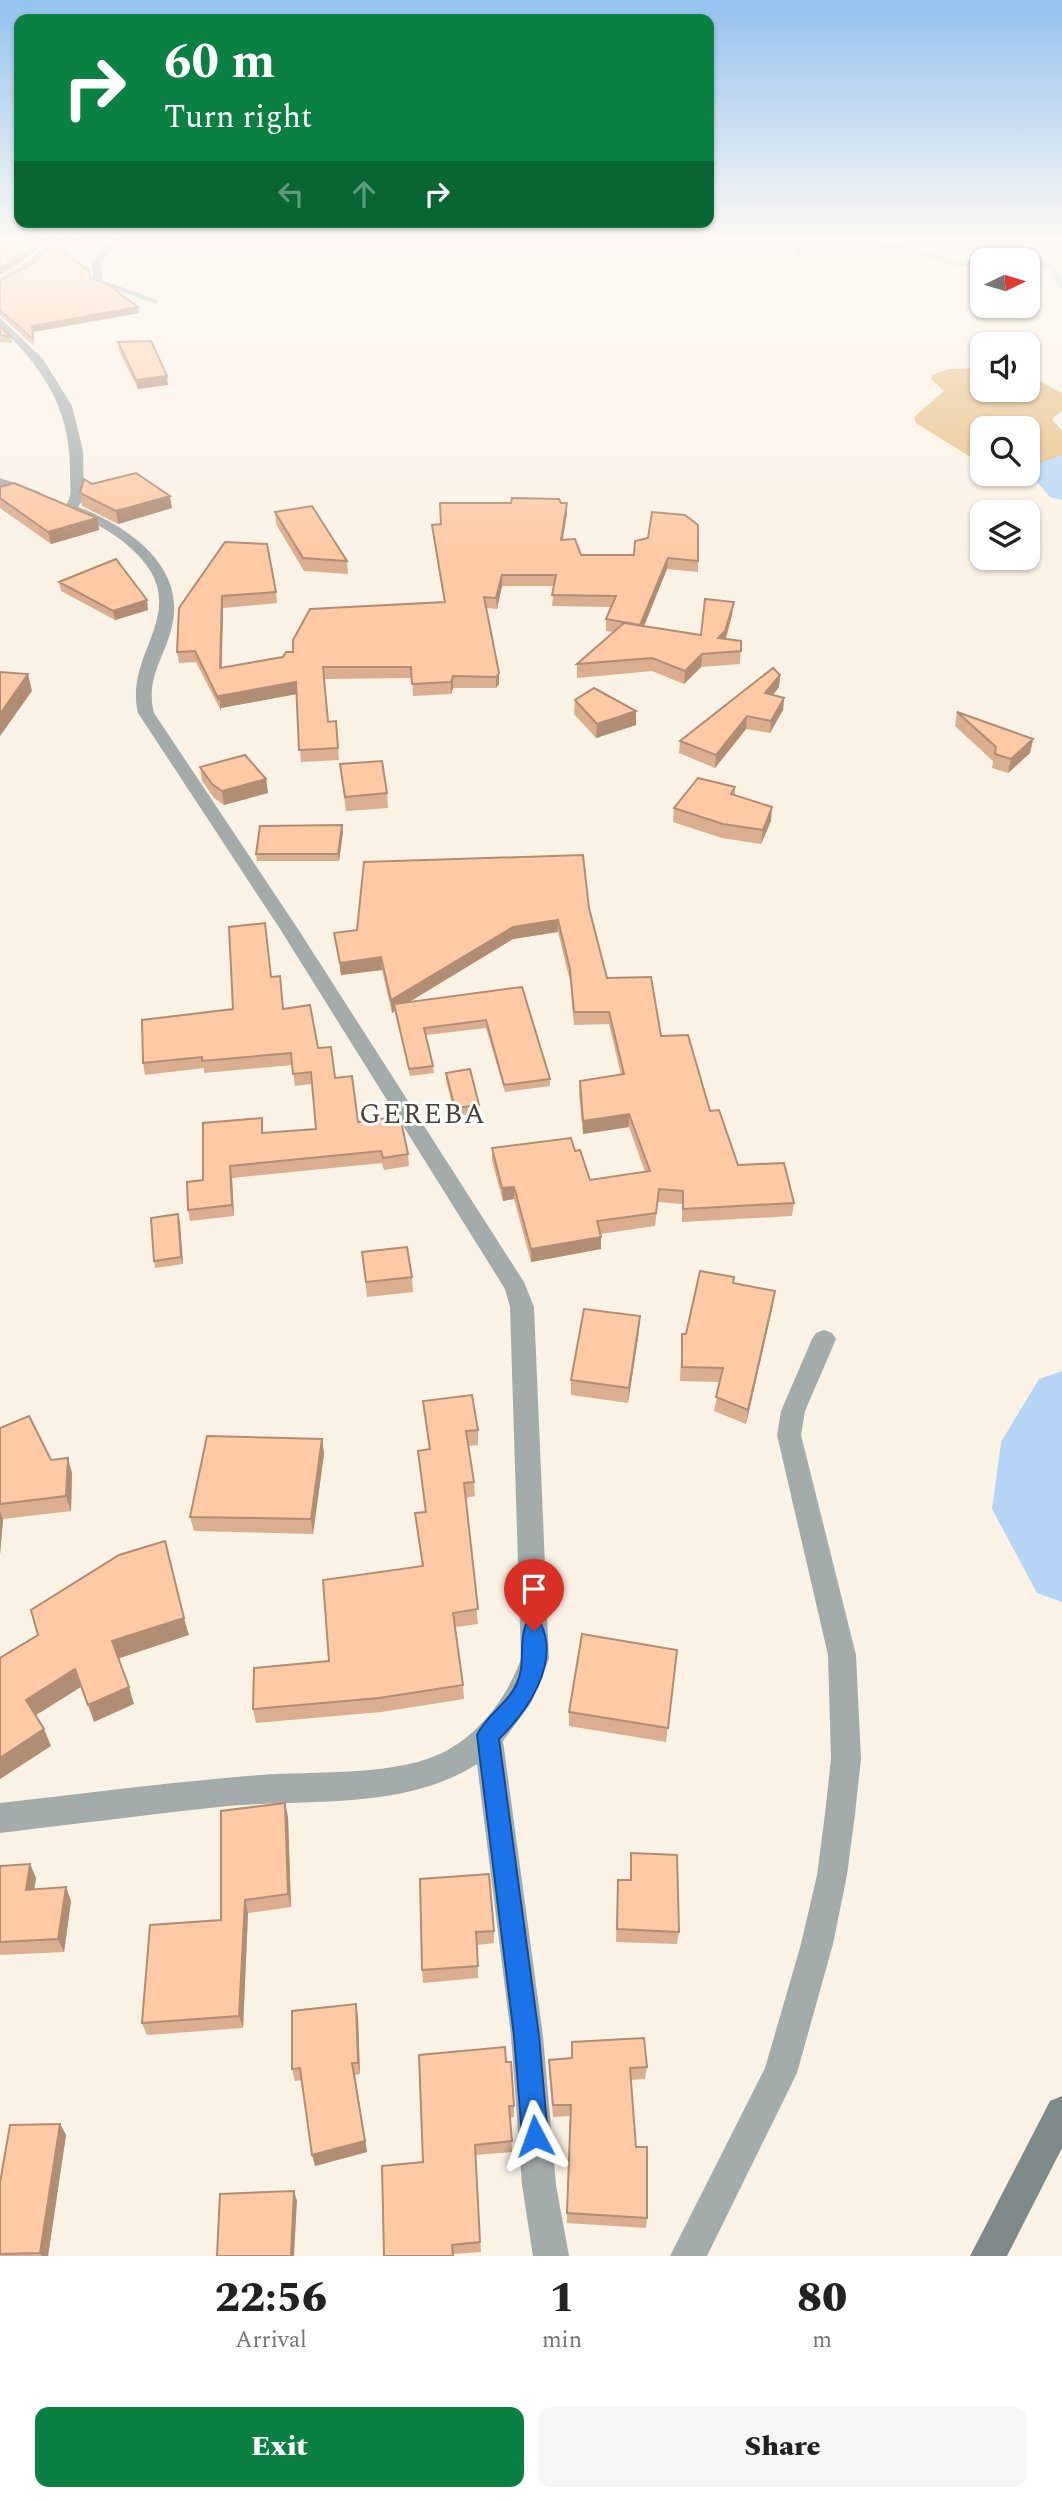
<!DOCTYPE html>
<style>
:root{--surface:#fff;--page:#f6f6f6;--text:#222;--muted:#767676;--accent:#0b8043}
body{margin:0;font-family:Spectral,serif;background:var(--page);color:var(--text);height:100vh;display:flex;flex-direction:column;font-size:26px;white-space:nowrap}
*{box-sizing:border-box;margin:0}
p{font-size:23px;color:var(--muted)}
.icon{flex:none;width:38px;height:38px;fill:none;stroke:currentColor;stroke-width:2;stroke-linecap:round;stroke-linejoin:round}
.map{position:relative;height:2256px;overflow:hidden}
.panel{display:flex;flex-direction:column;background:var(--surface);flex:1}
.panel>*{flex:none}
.guide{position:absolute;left:14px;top:14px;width:700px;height:214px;border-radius:14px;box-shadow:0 2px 5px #0004;background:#0b8043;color:#fff;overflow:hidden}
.needle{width:46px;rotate:85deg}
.tools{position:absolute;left:970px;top:248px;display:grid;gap:14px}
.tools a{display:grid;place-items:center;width:70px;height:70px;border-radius:14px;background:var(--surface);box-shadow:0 2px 5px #0004;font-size:35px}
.pin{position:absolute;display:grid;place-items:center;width:60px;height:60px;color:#fff;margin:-72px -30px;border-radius:50% 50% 50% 0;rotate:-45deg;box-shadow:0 0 7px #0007}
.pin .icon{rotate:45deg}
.me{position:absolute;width:77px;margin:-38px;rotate:356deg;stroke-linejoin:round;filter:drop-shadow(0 0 5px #0008)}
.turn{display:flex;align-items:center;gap:24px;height:147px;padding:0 35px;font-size:32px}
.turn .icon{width:91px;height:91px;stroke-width:2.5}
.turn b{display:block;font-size:49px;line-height:60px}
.lanes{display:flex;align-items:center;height:66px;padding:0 35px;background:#0003;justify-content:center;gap:35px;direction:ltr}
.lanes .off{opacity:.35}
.eta{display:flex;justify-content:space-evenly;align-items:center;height:119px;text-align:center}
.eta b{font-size:42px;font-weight:800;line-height:49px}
.cta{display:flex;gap:14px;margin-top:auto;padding:14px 35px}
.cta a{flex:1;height:80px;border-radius:14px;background:var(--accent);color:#fff;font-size:28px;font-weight:800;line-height:80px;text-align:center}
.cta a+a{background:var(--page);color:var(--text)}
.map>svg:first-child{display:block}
.green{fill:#e7bd7f}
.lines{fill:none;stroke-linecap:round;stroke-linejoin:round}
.stream{stroke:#b6d5f6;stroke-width:5}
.river{fill:#b6d5f6;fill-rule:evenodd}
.street{fill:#a4acab;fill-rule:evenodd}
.secondary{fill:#7e8989;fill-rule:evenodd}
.wall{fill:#daae8e}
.shaded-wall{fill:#b18d74}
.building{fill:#fdcaa5;stroke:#b18d74;stroke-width:2}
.route{fill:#1a73e8;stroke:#114b97;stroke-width:2}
.labels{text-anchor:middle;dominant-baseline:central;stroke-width:6;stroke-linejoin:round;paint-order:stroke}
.quarter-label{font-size:28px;letter-spacing:2px;fill:#474036;stroke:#fff}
</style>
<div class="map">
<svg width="1062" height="2256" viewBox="0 0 1062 2256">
<rect width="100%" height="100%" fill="#fbf2e6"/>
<path class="green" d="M982 368V390H1027V374L1062 393V411L1052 419 1062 431V456L1047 461 1039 474H1013H1027V429H982V464L916 423 914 417 944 391 931 379 932 375 949 369Z"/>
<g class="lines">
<path class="stream" d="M833 237 838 242 903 247 954 263 982 264
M1027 261 1051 266 1062 286"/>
<path class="river" d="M1062 455V500L1050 497 1033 477 1040 463Z
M1062 1371V1602L1037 1593 992 1509 1001 1442 1039 1379Z"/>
<path class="street" d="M56 237H67L29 269 0 285V278L23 265Z
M113 237H124L102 262V280L157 300V304L93 282 92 262Z
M0 318 43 359 72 406 83 451 84 498 78 507C126 525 187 566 172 626 165 658 145 678 154 713L298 929 524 1282 534 1307 549 1659 531 1703 503 1741 543 2036 556 2185 569 2256H533L522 2185 511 2036 477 1764C406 1810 309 1799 228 1806 152 1814 76 1824 0 1833V1803C87 1793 173 1782 260 1775 313 1771 386 1776 435 1756 476 1739 506 1700 521 1659L510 1307 505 1289 280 929 138 713C123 652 194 611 136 553 122 539 105 528 87 520 79 516 70 514 64 508 73 496 70 488 70 473 71 410 44 369 0 327Z
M0 478 40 492 41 495 35 499 0 486Z
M824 1330 832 1333 836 1339 805 1411 801 1435 856 1655 861 1759 855 1814 847 1875 833 1944 797 2073 707 2256H670L765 2068 801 1944 817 1875 825 1814 831 1759 828 1655 777 1435 781 1411 812 1339 816 1333Z"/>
<path class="secondary" d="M1062 2096V2148L1007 2256H970L1050 2101Z"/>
</g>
<path class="wall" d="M789 237H799V258Z
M61 250 90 278 139 313 33 332 34 346 0 315V281Z
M0 326 11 337 12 343 0 342Z
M118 342 168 385 138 389 119 351Z
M92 484 172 508 118 524 82 506 80 493Z
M0 487 97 518 99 530 51 544 0 508Z
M511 503H567V514L562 540 581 555H634L698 561V572L667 569 644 626 701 635 732 615 726 639 741 641 740 664 701 667 684 684 652 671 577 678V664L614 632 606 631V619L611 607 552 606 554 586H502L497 609 486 608 499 673V684L496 688H453L451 694 413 696 412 678 324 679 328 722 336 721 339 760 301 762 296 694 221 708V711L196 662 179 663 177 652 225 542 276 592 277 603 223 608 222 668 283 657 293 652 444 602 433 535 432 525 441 524Z
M275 512 347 561 348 574 304 571 276 524Z
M59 582 148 610 115 620 61 591Z
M780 675 779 687 773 695 784 698 783 710 770 733 746 729 715 768 679 753 680 741Z
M575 700 636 725 596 738 574 714Z
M957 712 1033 739 1030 753 1008 773 992 768 993 761 955 726Z
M340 764 387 793 388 808 346 811Z
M200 767 266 779 268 793 224 805 214 798 202 781Z
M735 787V795L771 821 761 844 722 838 673 822 674 808Z
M343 832 339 861H257L256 854Z
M589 908 607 978 661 1036 710 1111 738 1165 794 1203 792 1216 682 1222V1204L658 1202 655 1226 600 1234 601 1249 531 1262 514 1199 503 1201 492 1161V1148L575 1151 590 1180 645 1172 629 1127 583 1134 579 1094 580 1081 621 1075 609 1024 574 1025 570 981 558 932 513 939 409 1002 522 987 550 1079V1086L505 1092 486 1028 426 1035 433 1066 434 1073 410 1076 395 1011 392 1013 382 970 341 975 334 933Z
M271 977 283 1009 318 1048 335 1078 358 1122 408 1154 409 1166 384 1170 382 1163 232 1178 234 1216 190 1221 188 1210 203 1180 264 1133 316 1129 312 1084 295 1086 292 1065 204 1073V1068L145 1075 143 1063 233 1009Z
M446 1073 479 1105 480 1113 455 1116 446 1080Z
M178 1214 183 1264 155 1268 154 1261Z
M362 1252 412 1277 413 1292 367 1297Z
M733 1283 773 1305 746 1424 714 1411 720 1382 680 1381 682 1334H686Z
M639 1331 628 1403 571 1395V1380Z
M423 1401 478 1430V1445L468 1446 474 1482 475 1496 466 1498 478 1624 455 1627 463 1685 464 1699 381 1712 256 1723 253 1709 329 1661 422 1566 415 1513 425 1512 418 1451 429 1450Z
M0 1428 72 1473 71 1511 3 1519 0 1555Z
M322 1439 324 1454 313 1534 194 1531 190 1517Z
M677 1650 666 1742 569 1726V1712Z
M288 1817 291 1907 248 1913 243 2028 147 2035 142 2023 221 1920Z
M631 1853 679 1932 677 1944 616 1942 618 1880H630Z
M30 1864 36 1878 34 1890 71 1901 64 1952 0 1955V1866Z
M420 1879 494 1931V1943L477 1945 478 1978 423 1983 422 1970Z
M358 2017 360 2074 355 2075 367 2152 315 2166 302 2080 295 2081 292 2069Z
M572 2042 647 2067 645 2079 631 2080 636 2147 647 2218 646 2228 567 2223 570 2116 553 2117 549 2071V2060L571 2058Z
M506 2062 514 2106V2117L510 2118 512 2152 475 2155 481 2252 453 2254 423 2162Z
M60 2124 66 2135 48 2256H0V2183Z"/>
<path class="shaded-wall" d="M44 237H52L21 263 0 275V268Z
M76 237H90L57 251 56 246Z
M138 307 139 313 33 332 34 346 32 326Z
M167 376 168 385 138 389 136 380Z
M170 496 172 508 118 524 116 511Z
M567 503V514L561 551V540Z
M97 518 99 530 51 544 48 532Z
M668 558 667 569 640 636V625Z
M502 575V586L497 609 496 598Z
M222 596 223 608 221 680 220 668Z
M147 600 148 610 115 620 113 611Z
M734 602 732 615 724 644 718 638Z
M702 654 701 667 684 684 685 671Z
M499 673V684L496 688V677Z
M28 674 32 691 0 736V714Z
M780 675 779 687 764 706 765 693Z
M453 676V688L451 694V682Z
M296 682 297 694 221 708V711L219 696Z
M784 698 783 710 770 733 771 721Z
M636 711V725L596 738 597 724Z
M747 716 746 729 715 768 716 755Z
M1033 739 1030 753 1008 773 1011 759Z
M266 779 268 793 224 805 222 791Z
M772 807 771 821 761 844 763 830Z
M342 825 343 832 339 861 338 854Z
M558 920V932L513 939 396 1010 394 1004 395 1011 392 1013 391 1000 513 927Z
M381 957 382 970 341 975 340 963Z
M629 1114V1127L583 1134V1121Z
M230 1166 232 1178 234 1216 232 1205Z
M514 1187V1199L503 1201 502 1188Z
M178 1214 180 1222 183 1264 181 1257Z
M601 1237V1249L531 1262V1249Z
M775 1291 773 1305 746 1424 748 1410Z
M640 1316 639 1331 628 1403 629 1388Z
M322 1439 324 1454 313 1534 311 1519Z
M68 1458 72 1473 71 1511 66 1496Z
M0 1511 3 1519 0 1555Z
M184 1618 189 1635 117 1659 112 1641Z
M75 1669 81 1687 33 1717 26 1700Z
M129 1687 134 1704 94 1722 88 1705Z
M44 1729 51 1746 0 1779V1758Z
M285 1803 288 1817 291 1907 288 1894Z
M30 1864 36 1878 32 1903 26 1890Z
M66 1887 71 1901 64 1952 58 1939Z
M245 1900 248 1913 243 2028 239 2016Z
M356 2004 358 2017 360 2074 358 2063Z
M355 2075 367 2152 315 2166 312 2155Z
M60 2124 66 2135 48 2256H42L40 2253Z
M294 2191 297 2201 294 2256H291Z"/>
<path class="building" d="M0 237H44L20 257 0 268Z
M63 237H76L56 246 89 271 90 278 107 284 138 307 32 326 33 339 0 310V281L30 265Z
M792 237H799L800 253Z
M0 326 11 337 0 335Z
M151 341 167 376 136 380 118 342Z
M136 473 170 496 116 511 80 493 84 479 92 484Z
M14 483 97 518 48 532 0 498V487Z
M512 498 559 499 561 503H567L561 540 575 539 581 555H634L635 541 648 538 652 512 685 515 698 525V561L668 558 640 625 606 619 616 596 552 595 556 575H502L496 598 484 597 499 673 496 677 453 676 451 682 412 684 411 667H323L328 722 336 721 338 748 299 750 296 682 219 696V700L195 651 177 652 179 608 225 542 267 544 276 592 222 596 220 668 283 657 286 652H293V640L310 609 445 602 432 525 441 524 440 503H511Z
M312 506 347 561 303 558 275 512Z
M116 559 147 600 113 611 59 582Z
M705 599 734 602 725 631 718 638 741 641V651L702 654 685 671 652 658 577 664 624 623 701 635Z
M773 668 780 675 765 693 784 698 771 721 747 716 716 755 680 741Z
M0 672 28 674 0 714Z
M594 688 636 711 597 724 575 700Z
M957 712 1033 739 1011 759 995 754 996 747Z
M245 755 266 779 222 791 212 784 200 767Z
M382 761 387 793 345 797 340 764Z
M698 778 735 787 731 794 772 807 763 830 723 824 674 808Z
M342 825 338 854H256L260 826Z
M583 855 589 908 607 978 651 977 661 1036 688 1035 710 1111 719 1110 738 1165 784 1163 794 1203 683 1209V1191L659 1189 656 1213 597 1221 601 1237 531 1249 514 1187 502 1188 492 1148 571 1138 575 1151 580 1150 590 1180 650 1171 629 1114 583 1121 580 1081 624 1074 609 1012H574L570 969 558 920 513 927 391 1000 381 957 340 963 334 933 357 930 364 862Z
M265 923 271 977 280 976 283 1009 310 1005 318 1048 331 1047 335 1078 352 1076 358 1122 400 1116 408 1154 383 1158 381 1151 230 1166 232 1205 188 1210 187 1182 203 1180V1123L262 1118V1133L316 1129 311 1072 293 1074 291 1053 202 1061V1057L143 1063 142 1020 233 1009 229 927Z
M522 987 550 1079 504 1085 486 1020 424 1028 433 1066 409 1069 394 1004Z
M470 1069 479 1105 455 1108 446 1073Z
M178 1214 181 1257 154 1261 151 1218Z
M407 1247 412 1277 366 1282 362 1252Z
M700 1271 734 1277 733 1283 775 1291 748 1410 716 1397 723 1368 682 1367V1334H686Z
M584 1309 640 1316 629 1388 571 1380Z
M472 1395 478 1430 466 1431 474 1482 464 1483 478 1609 453 1613 463 1685 379 1698 253 1709 254 1668 329 1661 323 1580 423 1566 415 1513 426 1512 418 1451 430 1449 423 1401Z
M29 1416 51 1460 68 1458 66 1496 0 1504V1428Z
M207 1436 322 1439 311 1519 190 1517Z
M165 1541 184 1618 112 1641 129 1687 88 1705 75 1669 26 1700 44 1729 0 1758V1658L38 1635 31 1610 119 1555Z
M582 1634 677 1650 668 1728 569 1712Z
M285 1803 288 1894 245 1900 239 2016 142 2023 150 1925 221 1920V1811Z
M631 1853 677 1855 679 1932 617 1929 618 1880H631Z
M30 1864 26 1890 66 1887 58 1939 0 1942V1866Z
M489 1874 494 1931 476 1932 478 1966 422 1970 420 1879Z
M356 2004 358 2063H352L365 2141 312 2155 300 2068 292 2069V2011Z
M644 2038 647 2067 630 2068 636 2147H647V2218L567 2213 571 2105H553L549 2060 572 2058V2042Z
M505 2047 506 2062H511L514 2106H509L512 2141 475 2145 480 2242 452 2245 453 2256H384L382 2166 423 2162 419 2055Z
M60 2124 40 2253 0 2254V2183L10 2125Z
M294 2191 291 2256H217L220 2194Z"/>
<linearGradient id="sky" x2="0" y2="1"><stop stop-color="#94c1ee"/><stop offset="0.43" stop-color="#fdf9f4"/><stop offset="1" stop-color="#fdf9f4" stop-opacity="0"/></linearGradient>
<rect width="1062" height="553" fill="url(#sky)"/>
<path class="route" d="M534 1621 541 1624C560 1664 527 1712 499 1739L539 2036 548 2136 544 2145 535 2148 526 2145 522 2136 514 2036 477 1735C486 1715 508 1704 517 1683 526 1664 518 1642 526 1624Z"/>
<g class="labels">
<g class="quarter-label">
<text x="423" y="1114">GEREBA</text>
</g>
</g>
</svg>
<div class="tools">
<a><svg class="needle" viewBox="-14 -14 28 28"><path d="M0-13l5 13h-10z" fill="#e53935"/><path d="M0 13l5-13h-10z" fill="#767676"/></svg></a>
<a><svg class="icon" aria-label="sound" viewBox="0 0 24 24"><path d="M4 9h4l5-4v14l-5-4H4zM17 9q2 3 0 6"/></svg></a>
<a><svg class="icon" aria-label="search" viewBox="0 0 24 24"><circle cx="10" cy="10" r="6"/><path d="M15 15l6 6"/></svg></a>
<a><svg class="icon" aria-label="layers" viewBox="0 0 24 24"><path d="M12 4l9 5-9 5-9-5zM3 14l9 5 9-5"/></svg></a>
</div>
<div class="pin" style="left:534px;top:1631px;background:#d93025"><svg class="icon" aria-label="arrive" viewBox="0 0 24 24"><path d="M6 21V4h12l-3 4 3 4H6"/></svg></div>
<svg class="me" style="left:535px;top:2136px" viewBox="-20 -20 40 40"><path d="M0-17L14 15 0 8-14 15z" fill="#1a73e8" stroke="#fff" stroke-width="4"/></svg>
<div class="guide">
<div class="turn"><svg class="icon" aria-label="right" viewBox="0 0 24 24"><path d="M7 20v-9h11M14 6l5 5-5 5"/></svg><div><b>60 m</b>Turn right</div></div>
<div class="lanes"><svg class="icon off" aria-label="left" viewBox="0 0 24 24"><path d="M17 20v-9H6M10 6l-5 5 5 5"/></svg><svg class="icon off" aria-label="ahead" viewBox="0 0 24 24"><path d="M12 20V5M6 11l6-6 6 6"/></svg><svg class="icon" aria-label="right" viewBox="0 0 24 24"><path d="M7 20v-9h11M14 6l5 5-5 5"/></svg></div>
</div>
</div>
<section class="panel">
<div class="eta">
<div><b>22:56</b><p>Arrival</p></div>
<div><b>1</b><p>min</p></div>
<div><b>80</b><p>m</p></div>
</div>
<div class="cta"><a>Exit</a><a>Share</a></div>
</section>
